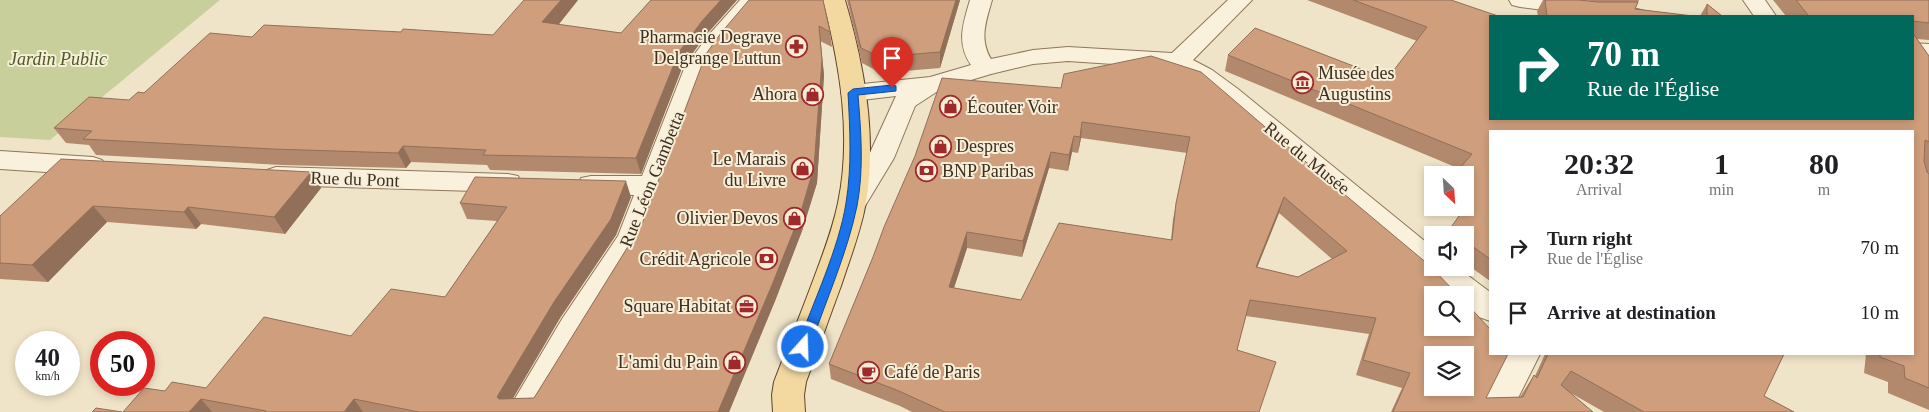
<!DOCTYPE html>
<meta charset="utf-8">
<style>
:root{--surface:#fff;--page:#f2f2f2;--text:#202124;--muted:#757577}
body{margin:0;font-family:Georgia,serif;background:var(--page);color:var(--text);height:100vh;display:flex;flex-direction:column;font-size:19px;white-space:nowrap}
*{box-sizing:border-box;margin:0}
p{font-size:16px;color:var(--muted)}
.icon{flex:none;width:28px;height:28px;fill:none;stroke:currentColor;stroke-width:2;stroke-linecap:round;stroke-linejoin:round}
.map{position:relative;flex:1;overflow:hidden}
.panel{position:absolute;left:1489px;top:130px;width:425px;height:225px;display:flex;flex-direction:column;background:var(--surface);border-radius:0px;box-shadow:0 2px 8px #0003}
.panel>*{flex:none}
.top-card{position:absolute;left:1489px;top:15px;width:425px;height:105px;border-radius:0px;box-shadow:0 2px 8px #0003;background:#00695c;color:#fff;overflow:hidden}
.needle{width:32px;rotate:155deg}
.buttons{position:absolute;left:1424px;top:166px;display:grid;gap:10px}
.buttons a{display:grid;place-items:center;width:50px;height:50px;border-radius:0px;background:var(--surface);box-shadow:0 2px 8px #0003;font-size:25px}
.speed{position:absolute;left:15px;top:331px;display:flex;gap:10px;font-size:25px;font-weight:700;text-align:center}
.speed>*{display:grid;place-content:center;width:65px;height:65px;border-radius:50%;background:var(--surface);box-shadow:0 2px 8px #0003;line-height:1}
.speed small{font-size:12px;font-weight:400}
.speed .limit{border:8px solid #d22;background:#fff;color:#111}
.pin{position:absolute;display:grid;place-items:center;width:42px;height:42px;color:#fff;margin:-51px -21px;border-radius:50% 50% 50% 0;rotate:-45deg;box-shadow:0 0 5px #0007}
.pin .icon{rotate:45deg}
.me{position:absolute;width:55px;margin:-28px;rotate:20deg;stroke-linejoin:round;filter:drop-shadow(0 0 4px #0008)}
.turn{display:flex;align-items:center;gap:18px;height:105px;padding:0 15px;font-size:22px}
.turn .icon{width:65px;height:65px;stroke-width:2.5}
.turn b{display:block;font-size:35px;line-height:42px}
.eta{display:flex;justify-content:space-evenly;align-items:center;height:85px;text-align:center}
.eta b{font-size:30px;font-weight:800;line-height:35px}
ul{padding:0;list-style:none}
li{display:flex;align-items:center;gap:15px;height:65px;padding:0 15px}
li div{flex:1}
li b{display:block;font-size:19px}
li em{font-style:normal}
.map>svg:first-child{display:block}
.green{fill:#c9cf9b}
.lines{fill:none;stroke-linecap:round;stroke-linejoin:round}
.minor-casing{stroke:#8d765c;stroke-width:2}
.major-casing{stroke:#5b4430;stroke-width:2}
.minor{fill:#faf1dc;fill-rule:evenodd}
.major{fill:#f3d9a0;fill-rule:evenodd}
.wall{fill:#b2896c;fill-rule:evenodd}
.shaded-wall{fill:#916f58}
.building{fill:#cf9f7d;stroke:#916f58;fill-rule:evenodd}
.route{fill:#1a73e8;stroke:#114b97}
.labels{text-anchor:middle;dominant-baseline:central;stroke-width:4;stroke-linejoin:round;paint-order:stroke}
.poi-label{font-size:18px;fill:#3d2e20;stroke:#f7eed8;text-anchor:end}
.park-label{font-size:18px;font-style:italic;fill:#4d5a26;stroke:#f7eed8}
.street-label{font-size:18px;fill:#3d2e20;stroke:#f7eed8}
</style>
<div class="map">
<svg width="1929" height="412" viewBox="0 0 1929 412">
<rect width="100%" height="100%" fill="#f0e4c8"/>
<path class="green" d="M0 0H220L50 140 0 137Z"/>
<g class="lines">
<defs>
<path id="minor" d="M740 0H763L723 47 708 69 645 239 584 337 540 412H507L562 319 618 236 634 195 591 194 581 192 578 185 581 178 591 176H642L684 69 707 37Z
M970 0H992C986 21 979 39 991 59L1033 50 1068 47 1172 53 1228 0H1252L1193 60 1212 70 1238 89 1432 247V268H1458L1490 292V321L1479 317 1465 306V295H1452L1428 276 1426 272 1422 271 1220 99 1194 80 1173 68 1068 61 1033 64 991 74 941 89 915 106 894 158 862 211 852 214 842 211 838 204 868 157 896 96 853 101 844 98 841 93 844 88 853 85 930 77 971 65C956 43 963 24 970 0Z
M1509 0H1569L1637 9 1645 11 1648 16H1590L1520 7 1512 5Z
M1743 0H1765L1776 16H1754Z
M1912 43 1929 44V58L1912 57Z
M0 151 93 157 102 160 106 166 102 172 93 175 0 169Z
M276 167 508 174 518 176 521 183 518 190 508 192 276 185 267 182 263 176 267 170Z
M1508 354H1540L1511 412H1478Z"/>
<path id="major" d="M823 0H845C864 65 877 134 866 202 861 231 850 258 841 286 829 318 818 350 806 382L804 395 805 412H773L772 395 774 382C786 350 799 318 811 286 821 259 832 232 838 203 852 136 840 66 823 0Z"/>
</defs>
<use href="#minor" class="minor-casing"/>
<use href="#major" class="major-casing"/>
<use href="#minor" class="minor"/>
<use href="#major" class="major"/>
</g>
<path class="wall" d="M578 0 558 25 621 33 651 0H737L705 36 682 68 641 174 490 170 487 165 411 162 406 168 282 165 96 155 89 145 66 143 54 128 129 100 252 37 401 32 493 35Z
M823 0 830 32 832 47 820 41 824 75 817 183 802 231 775 301 729 412H123L165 391 206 388 351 336 445 297 497 221 467 219 460 203 631 197 616 235 560 318 513 398H534L642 224Z
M847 0H960L940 68 881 73 862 63Z
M1307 0H1451L1490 119H1912V16H1786L1773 0H1929V40L1917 39 1929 56V410L1888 393V382L1864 373 1866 354H1912V131H1490V281L1465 263V235H1447L1459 216 1445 208H1465V175L1460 169 1225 71 1228 55 1387 79 1417 41Z
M1543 0H1579L1601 2 1583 0H1639L1635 9 1693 16H1538L1537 11Z
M1707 4 1722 16H1700Z
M1201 72 1486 398 1520 397 1534 375 1535 376 1545 354H1784L1764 396 1794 412H1604L1569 392 1593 412H1391L1402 388 1356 375 1369 334 1246 316 1237 350 1259 412H912L900 406 831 379 829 364 1061 88ZM1081 138 1187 153 1173 219 1171 240 1021 300 954 288 967 248 1022 257 1049 168 1068 171 1072 152 1078 153ZM1279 213 1332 259 1298 277 1257 267Z
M311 172 321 188 285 234 201 224 196 229 107 222 48 282 0 279V216Z"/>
<path class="shaded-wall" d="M561 0H578L548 38 542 22Z
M721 0H737L705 36 682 68 641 174 636 158 679 52 702 21Z
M956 0H960L940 68V52Z
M819 26 824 75 817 183 802 231 775 301 729 412H718Z
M1082 122 1081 138 1078 153 1080 137Z
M1074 136 1072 152 1068 171 1069 155Z
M403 146 411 162 406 168 398 153Z
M1051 152 1049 168 1022 257 1023 241Z
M311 172 321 188 285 234 274 217Z
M626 181 631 197 616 235 560 318 505 412 497 397Z
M1284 197 1279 213 1251 283 1256 267Z
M93 206 107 222 48 282 32 265Z
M188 207 201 224 196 229 184 212Z
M967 232V248L949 303V287Z
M201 399 212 412H189Z
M354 399 363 412H344Z"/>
<path class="building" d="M524 0H561L542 22 621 33 651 0H721L702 21 679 52 636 158 483 155 486 150 403 146 398 153 272 149 83 139 92 131 54 128 89 97 129 100 138 92 144 93 210 33 252 37 264 25 401 32 403 29 493 35Z
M749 0H823L830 32 819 26 822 60 814 167 800 215 772 285 718 412H419L354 399 344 412H266V411L201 399 189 412H123L144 388 165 391 172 382 206 388 264 317 351 336 391 289 445 297 507 207 460 203 475 177 626 181 611 219 554 302 497 397 499 399 534 398 642 224 706 54 721 33Z
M849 0H956L940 52 880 57 861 48Z
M1353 0H1451L1498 16H1490V119H1912V32L1929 56V142L1925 140 1924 161 1927 172 1929 174V388L1905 378 1904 366 1880 357V354H1912V131H1490V259L1465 241V235H1456L1449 230 1469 202 1465 199V175H1454L1472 154 1228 55 1255 28 1387 79 1427 27Z
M1545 0H1579L1598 2H1638L1635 9 1693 16H1547Z
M1796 0H1929V23L1912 21V16H1808V15Z
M1707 4 1722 16H1707Z
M1151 56 1201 72 1313 168 1429 265 1458 295H1432V328H1465V302L1490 329V354H1508L1486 398 1523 397 1534 375 1537 378 1548 354H1784L1764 396 1794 412H1644L1571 371 1561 385 1593 412H1393L1410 373 1363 360 1376 318 1250 300 1237 350 1276 362 1259 412H945L899 391 829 364 873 257 884 227 915 156 942 78 1061 88 1064 74ZM1082 122 1190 137 1176 203 1172 240 1059 223 1021 300 949 287 967 232 1023 241 1051 152 1069 155 1074 136 1080 137ZM1284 197 1347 251 1298 277 1256 267ZM1432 355H1465V388H1432Z
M61 159 311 172 274 217 188 207 184 212 93 206 32 265 0 263V216Z
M96 408 122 412H92Z"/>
<path class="route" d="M892 85 896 86V91L858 95C861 132 864 169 857 206 847 254 826 300 810 347L808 350 803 352 799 350 797 347C813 303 839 248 846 203 852 166 850 130 848 93L853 89Z"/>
<defs>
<symbol id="pharmacy-ring" viewBox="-11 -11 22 22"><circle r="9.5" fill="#f7eed8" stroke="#9e2a2b" stroke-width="1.5"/><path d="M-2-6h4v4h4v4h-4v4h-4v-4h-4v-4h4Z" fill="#9e2a2b"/></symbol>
<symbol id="museum-ring" viewBox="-11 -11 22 22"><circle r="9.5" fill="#f7eed8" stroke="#9e2a2b" stroke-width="1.5"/><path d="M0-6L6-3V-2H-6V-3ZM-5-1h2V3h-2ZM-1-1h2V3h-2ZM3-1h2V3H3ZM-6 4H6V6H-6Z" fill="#9e2a2b"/></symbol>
<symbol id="shop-ring" viewBox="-11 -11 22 22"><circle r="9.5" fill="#f7eed8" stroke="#9e2a2b" stroke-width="1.5"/><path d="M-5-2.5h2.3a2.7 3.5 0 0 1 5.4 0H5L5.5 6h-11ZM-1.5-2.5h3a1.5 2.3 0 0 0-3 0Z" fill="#9e2a2b"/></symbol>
<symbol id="bank-ring" viewBox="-11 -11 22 22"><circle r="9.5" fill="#f7eed8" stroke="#9e2a2b" stroke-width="1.5"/><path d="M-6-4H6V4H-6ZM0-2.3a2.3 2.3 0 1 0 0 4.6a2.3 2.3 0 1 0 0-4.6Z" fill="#9e2a2b"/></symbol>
<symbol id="office-ring" viewBox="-11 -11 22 22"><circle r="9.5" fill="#f7eed8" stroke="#9e2a2b" stroke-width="1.5"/><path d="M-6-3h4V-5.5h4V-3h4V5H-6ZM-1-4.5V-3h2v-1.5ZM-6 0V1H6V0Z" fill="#9e2a2b"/></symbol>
<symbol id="cafe-ring" viewBox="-11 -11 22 22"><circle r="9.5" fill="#f7eed8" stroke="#9e2a2b" stroke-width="1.5"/><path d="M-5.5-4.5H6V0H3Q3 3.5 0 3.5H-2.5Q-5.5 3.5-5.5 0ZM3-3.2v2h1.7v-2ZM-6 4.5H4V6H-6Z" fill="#9e2a2b"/></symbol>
</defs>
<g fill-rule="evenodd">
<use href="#pharmacy-ring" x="784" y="34" width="25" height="25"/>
<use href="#museum-ring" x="1290" y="70" width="25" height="25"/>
<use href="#shop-ring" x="800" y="82" width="25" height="25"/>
<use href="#shop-ring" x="938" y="94" width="25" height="25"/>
<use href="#shop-ring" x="928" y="134" width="25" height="25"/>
<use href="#shop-ring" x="790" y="156" width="25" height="25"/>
<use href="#bank-ring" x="914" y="158" width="25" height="25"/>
<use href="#shop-ring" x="782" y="206" width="25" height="25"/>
<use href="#bank-ring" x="754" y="246" width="25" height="25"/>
<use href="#office-ring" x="734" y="294" width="25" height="25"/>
<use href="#shop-ring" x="722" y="350" width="25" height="25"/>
<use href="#cafe-ring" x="856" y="360" width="25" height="25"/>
</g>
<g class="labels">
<g class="poi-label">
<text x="781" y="37">Pharmacie Degrave<tspan x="781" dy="21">Delgrange Luttun</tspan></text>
<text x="1318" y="73" text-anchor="start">Musée des<tspan x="1318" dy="21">Augustins</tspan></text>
<text x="797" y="94">Ahora</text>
<text x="967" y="107" text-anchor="start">Écouter Voir</text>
<text x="956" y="146" text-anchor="start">Despres</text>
<text x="786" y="159">Le Marais<tspan x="786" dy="21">du Livre</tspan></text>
<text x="942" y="171" text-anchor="start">BNP Paribas</text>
<text x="778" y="218">Olivier Devos</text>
<text x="751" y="259">Crédit Agricole</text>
<text x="731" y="306">Square Habitat</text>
<text x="718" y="362">L'ami du Pain</text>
<text x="884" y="372" text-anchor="start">Café de Paris</text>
</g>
<g class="park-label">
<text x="58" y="59">Jardin Public</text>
</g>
<g class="street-label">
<text transform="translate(1307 158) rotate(39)">Rue du Musée</text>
<text transform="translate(355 179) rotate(2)">Rue du Pont</text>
<text transform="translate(652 179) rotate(-68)">Rue Léon Gambetta</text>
</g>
</g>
</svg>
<div class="buttons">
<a><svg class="needle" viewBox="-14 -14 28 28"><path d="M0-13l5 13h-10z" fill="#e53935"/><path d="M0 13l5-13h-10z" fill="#757577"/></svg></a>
<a><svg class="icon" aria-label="sound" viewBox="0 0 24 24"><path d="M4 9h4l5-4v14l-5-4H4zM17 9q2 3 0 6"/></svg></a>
<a><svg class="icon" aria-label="search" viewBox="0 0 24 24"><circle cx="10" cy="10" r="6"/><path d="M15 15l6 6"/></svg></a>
<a><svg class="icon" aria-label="layers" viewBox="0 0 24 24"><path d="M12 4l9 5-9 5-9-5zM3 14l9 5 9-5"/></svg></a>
</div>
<div class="speed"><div>40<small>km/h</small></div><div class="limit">50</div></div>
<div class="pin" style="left:892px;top:88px;background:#d93025"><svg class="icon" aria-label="arrive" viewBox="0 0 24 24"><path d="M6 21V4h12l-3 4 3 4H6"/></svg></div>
<svg class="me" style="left:803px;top:347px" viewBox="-20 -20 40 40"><circle r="17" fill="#1a73e8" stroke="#fff" stroke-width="3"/><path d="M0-11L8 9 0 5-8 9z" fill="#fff"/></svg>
<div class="top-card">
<div class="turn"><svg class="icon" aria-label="right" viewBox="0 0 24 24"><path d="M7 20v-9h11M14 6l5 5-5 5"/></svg><div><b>70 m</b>Rue de l'Église</div></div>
</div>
<section class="panel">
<div class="eta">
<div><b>20:32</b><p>Arrival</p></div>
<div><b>1</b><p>min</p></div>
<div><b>80</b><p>m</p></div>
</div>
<ul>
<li><svg class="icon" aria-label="right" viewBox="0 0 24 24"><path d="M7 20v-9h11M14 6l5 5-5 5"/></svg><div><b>Turn right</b><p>Rue de l'Église</p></div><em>70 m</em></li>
<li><svg class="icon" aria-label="arrive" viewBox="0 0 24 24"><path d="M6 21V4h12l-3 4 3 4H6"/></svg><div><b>Arrive at destination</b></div><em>10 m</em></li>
</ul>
</section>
</div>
